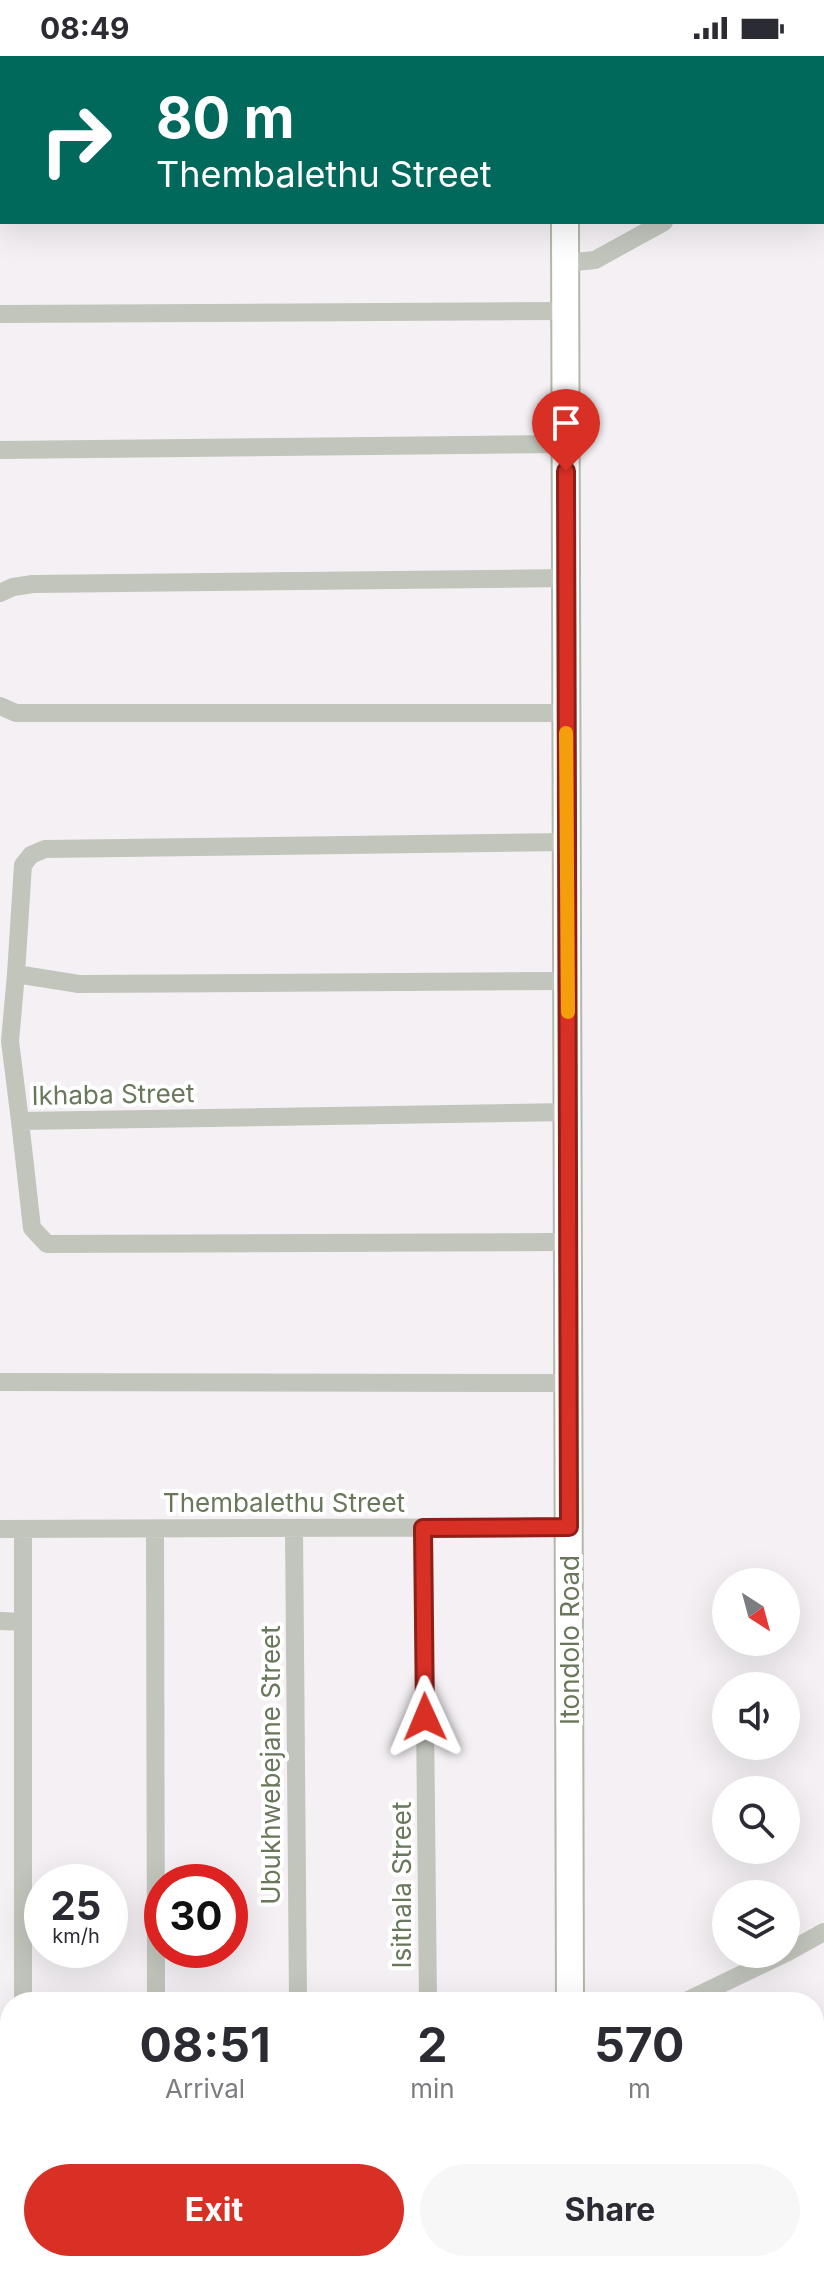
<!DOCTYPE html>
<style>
:root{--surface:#fff;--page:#f7f7f7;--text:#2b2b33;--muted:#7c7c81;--accent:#d93025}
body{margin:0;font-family:Inter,sans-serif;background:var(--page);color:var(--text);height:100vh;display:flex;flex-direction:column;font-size:30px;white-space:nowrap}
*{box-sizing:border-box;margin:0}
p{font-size:26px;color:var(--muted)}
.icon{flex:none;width:44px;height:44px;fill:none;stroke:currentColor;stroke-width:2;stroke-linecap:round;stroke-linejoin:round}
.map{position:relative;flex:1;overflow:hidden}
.details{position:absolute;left:0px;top:1936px;width:824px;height:280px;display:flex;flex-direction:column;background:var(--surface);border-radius:32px 32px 0 0;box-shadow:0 8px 32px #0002}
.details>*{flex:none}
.hud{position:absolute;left:0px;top:0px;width:824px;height:168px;box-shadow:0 8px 32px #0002;background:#00695c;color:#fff;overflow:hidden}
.needle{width:52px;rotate:144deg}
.buttons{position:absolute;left:712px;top:1512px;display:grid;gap:16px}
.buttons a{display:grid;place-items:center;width:88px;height:88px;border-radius:50%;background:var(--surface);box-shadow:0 8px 32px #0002;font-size:40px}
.speed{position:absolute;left:24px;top:1808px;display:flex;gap:16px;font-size:40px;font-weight:700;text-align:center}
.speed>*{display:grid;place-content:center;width:104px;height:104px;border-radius:50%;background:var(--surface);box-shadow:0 8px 32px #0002;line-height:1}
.speed small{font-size:20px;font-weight:400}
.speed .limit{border:12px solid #d22;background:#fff;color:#111}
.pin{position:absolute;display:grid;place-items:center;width:68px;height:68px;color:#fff;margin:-82px -34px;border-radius:50% 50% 50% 0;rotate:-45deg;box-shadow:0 0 8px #0007}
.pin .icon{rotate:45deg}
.me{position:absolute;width:88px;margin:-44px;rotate:359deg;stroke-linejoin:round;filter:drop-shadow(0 0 6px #0008)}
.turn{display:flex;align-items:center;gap:28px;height:168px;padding:0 24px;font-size:36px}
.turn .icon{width:104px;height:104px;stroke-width:2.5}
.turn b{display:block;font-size:56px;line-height:68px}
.eta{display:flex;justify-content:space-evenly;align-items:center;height:136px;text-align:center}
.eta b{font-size:48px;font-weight:700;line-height:56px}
.primary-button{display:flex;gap:16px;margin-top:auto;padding:16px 24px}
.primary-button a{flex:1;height:92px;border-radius:48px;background:var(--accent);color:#fff;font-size:32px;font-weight:700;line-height:92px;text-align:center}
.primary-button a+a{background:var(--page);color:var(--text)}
.status{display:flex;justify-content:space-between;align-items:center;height:56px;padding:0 40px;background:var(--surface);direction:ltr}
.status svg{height:22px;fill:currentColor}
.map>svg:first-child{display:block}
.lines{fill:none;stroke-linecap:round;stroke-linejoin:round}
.secondary-casing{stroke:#b2b8ac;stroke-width:30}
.street{stroke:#c1c5bc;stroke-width:18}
.secondary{stroke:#fff;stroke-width:26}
.route-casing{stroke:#8d1f18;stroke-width:20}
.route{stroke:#d93025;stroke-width:14}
.slow{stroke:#f59e0b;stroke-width:14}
.labels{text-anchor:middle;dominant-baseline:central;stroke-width:8;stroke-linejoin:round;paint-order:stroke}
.street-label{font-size:26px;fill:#69775a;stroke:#fff}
</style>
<div class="status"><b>08:49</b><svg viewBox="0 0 49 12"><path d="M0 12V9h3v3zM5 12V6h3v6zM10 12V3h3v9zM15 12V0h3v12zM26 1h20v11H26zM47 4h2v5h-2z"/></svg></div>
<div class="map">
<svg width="824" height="2216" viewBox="0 0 824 2216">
<rect width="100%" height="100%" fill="#f4f0f4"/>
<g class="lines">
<defs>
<path id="secondary" d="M565 0V2
M565 166 570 1946
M571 2206V2216"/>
</defs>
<use href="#secondary" class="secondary-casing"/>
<path class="street" d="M822 60 824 59
M0 126H2
M565 207 595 204 664 166
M0 258 565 255
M0 394 566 388
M0 537 13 531 33 528 566 522
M0 650 16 657H566
M567 786 45 793 31 799 23 809 16 918 79 928 567 925
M16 918 10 985 20 1065
M568 1186 47 1188 32 1172 20 1065 569 1056
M0 1326 569 1327
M294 1472 298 1946
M423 1472 428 1946
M0 1473 569 1471
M23 1473V1946
M155 1473 156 1946
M0 1565 22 1566
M786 1897 824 1876
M684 1946 784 1898
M24 2206V2216
M157 2206V2216
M300 2206V2216
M430 2206V2216"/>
<use href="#secondary" class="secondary"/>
</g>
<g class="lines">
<defs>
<path id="route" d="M425 1661 423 1472 569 1471 566 415"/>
</defs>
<use href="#route" class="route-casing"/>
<use href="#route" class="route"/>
<path class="slow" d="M566 677 568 956"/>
</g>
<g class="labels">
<g class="street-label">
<text transform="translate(113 1038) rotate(-1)">Ikhaba Street</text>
<text x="284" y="1446">Thembalethu Street</text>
<text transform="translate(569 1584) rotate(-90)">Itondolo Road</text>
<text transform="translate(270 1709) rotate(-90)">Ubukhwebejane Street</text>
<text transform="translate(401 1829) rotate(-90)">Isithala Street</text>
</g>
</g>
</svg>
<div class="buttons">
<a><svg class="needle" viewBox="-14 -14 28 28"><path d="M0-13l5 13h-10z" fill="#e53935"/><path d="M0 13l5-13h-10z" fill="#7c7c81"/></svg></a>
<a><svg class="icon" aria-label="sound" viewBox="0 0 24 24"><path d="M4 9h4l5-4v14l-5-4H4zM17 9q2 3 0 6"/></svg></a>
<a><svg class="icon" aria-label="search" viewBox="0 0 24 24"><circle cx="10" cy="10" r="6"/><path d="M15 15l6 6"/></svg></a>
<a><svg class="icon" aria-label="layers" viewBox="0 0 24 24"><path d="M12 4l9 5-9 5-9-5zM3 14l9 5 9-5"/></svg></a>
</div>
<div class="speed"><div>25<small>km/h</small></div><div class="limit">30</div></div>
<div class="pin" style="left:566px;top:415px;background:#d93025"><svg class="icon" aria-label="arrive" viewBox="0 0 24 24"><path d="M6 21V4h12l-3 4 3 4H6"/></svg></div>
<svg class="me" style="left:425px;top:1661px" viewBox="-20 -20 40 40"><path d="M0-17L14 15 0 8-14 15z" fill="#d93025" stroke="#fff" stroke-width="4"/></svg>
<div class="hud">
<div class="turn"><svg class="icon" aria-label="right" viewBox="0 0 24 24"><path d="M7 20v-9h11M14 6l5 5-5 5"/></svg><div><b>80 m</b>Thembalethu Street</div></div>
</div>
<section class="details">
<div class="eta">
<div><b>08:51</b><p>Arrival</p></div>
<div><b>2</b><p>min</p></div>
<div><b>570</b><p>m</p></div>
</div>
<div class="primary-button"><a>Exit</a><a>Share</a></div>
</section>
</div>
